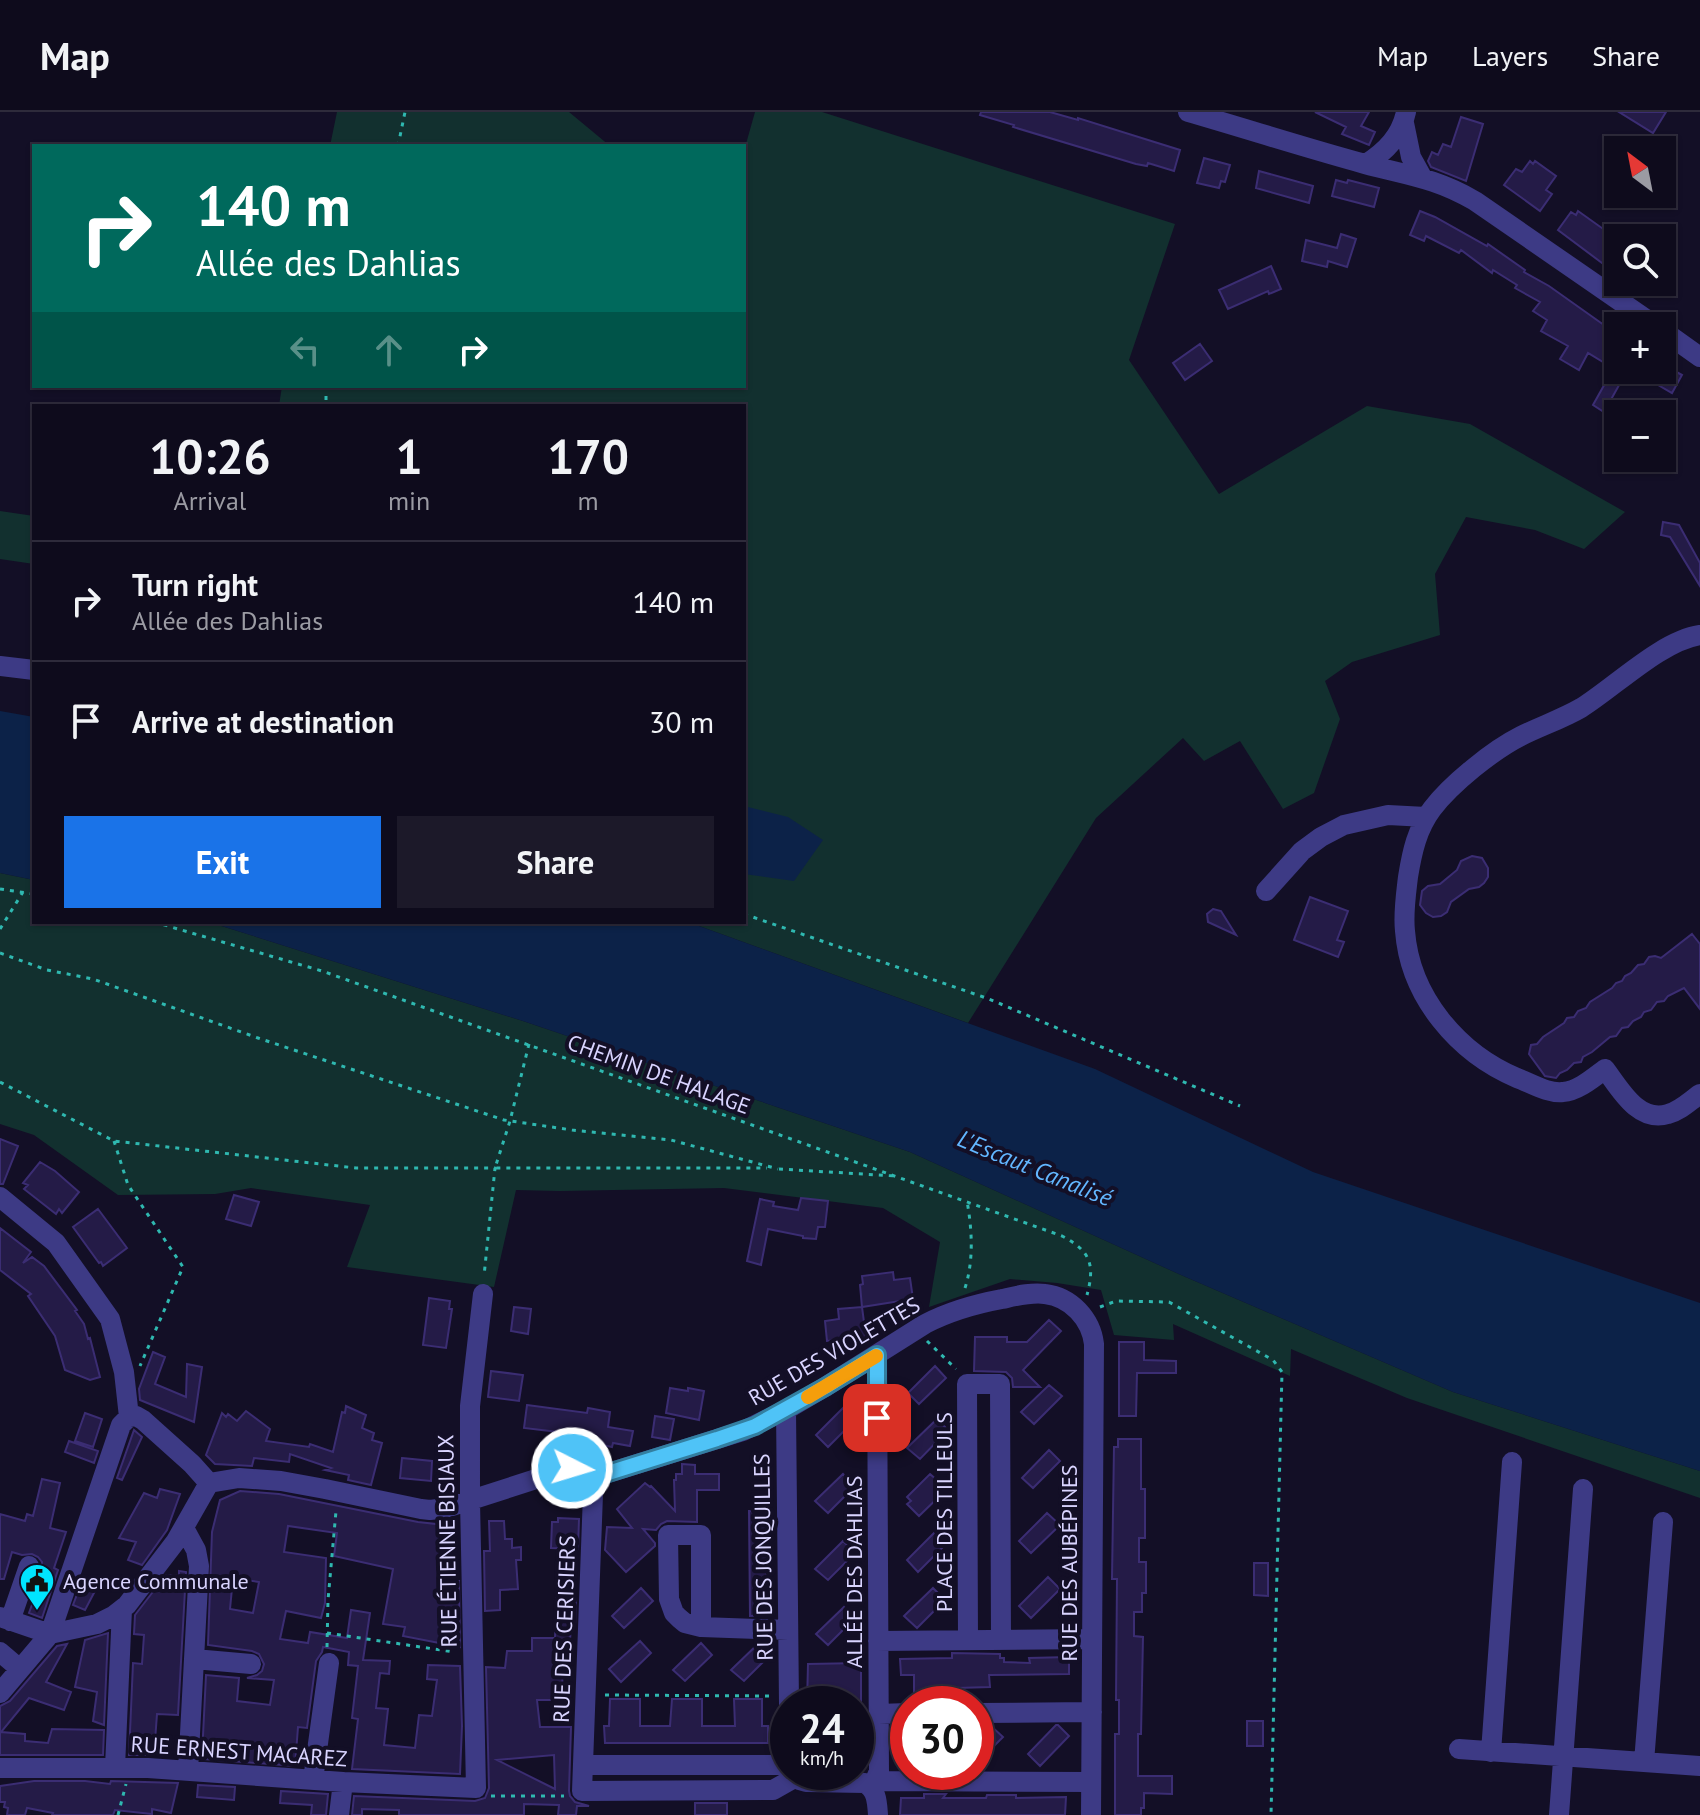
<!DOCTYPE html>
<meta charset="utf-8">
<style>
:root{--surface:#0e0b1c;--page:#1c1929;--text:#f1f3f6;--muted:#9b9ba3;--line:#2e2b3b;--accent:#1a73e8}
body{margin:0;font-family:"PT Sans",sans-serif;background:var(--page);color:var(--text);height:100vh;display:flex;flex-direction:column;font-size:30px;white-space:nowrap}
*{box-sizing:border-box;margin:0}
p{font-size:26px;color:var(--muted)}
.icon{flex:none;width:44px;height:44px;fill:none;stroke:currentColor;stroke-width:2;stroke-linecap:round;stroke-linejoin:round}
.map{position:relative;flex:1;overflow:hidden}
.side{position:absolute;left:32px;top:292px;width:714px;height:520px;display:flex;flex-direction:column;background:var(--surface);border-radius:0px;box-shadow:0 2px 6px #0004,0 0 0 2px var(--line)}
.side>*{flex:none}
.top-card{position:absolute;left:32px;top:32px;width:714px;height:244px;border-radius:0px;box-shadow:0 2px 6px #0004,0 0 0 2px var(--line);background:#00695c;color:#fff;overflow:hidden}
.needle{width:52px;rotate:328deg}
.fabs{position:absolute;left:1604px;top:24px;display:grid;gap:16px}
.fabs a{display:grid;place-items:center;width:72px;height:72px;border-radius:0px;background:var(--surface);box-shadow:0 2px 6px #0004,0 0 0 2px var(--line);font-size:40px}
.speed{position:absolute;left:770px;top:1574px;display:flex;gap:16px;font-size:40px;font-weight:700;text-align:center}
.speed>*{display:grid;place-content:center;width:104px;height:104px;border-radius:50%;background:var(--surface);box-shadow:0 2px 6px #0004,0 0 0 2px var(--line);line-height:1}
.speed small{font-size:20px;font-weight:400}
.speed .limit{border:12px solid #d22;background:#fff;color:#111}
.pin{position:absolute;display:grid;place-items:center;width:68px;height:68px;color:#fff;margin:-34px;border-radius:16px;box-shadow:0 4px 12px #0006}
.me{position:absolute;width:88px;margin:-44px;rotate:95deg;stroke-linejoin:round;filter:drop-shadow(0 0 6px #0008)}
.turn{display:flex;align-items:center;gap:28px;height:168px;padding:0 32px;font-size:36px}
.turn .icon{width:104px;height:104px;stroke-width:2.5}
.turn b{display:block;font-size:56px;line-height:68px}
.lanes{display:flex;align-items:center;height:76px;padding:0 32px;background:#0003;justify-content:center;gap:40px;direction:ltr}
.lanes .off{opacity:.35}
.eta{display:flex;justify-content:space-evenly;align-items:center;height:136px;text-align:center}
.eta b{font-size:48px;font-weight:700;line-height:56px}
.cta{display:flex;gap:16px;margin-top:auto;padding:16px 32px}
.cta a{flex:1;height:92px;border-radius:0px;background:var(--accent);color:#fff;font-size:32px;font-weight:700;line-height:92px;text-align:center}
.cta a+a{background:var(--page);color:var(--text)}
ul{padding:0;list-style:none}
li{display:flex;align-items:center;gap:24px;height:120px;padding:0 32px;border-top:2px solid var(--line)}
li div{flex:1}
li b{display:block;font-size:30px}
li em{font-style:normal}
header{display:flex;align-items:center;gap:48px;box-sizing:border-box;height:112px;padding:0 40px;background:var(--surface);border-bottom:2px solid var(--line)}
header strong{font-size:38px}
nav{display:flex;gap:44px;margin-inline-start:auto;font-size:28px}
.map>svg:first-child{display:block}
.green{fill:#12302f}
.water{fill:#0c2248}
.building{fill:#241b47;stroke:#3b2d73;stroke-width:2;fill-rule:evenodd}
.lines{fill:none;stroke-linecap:round;stroke-linejoin:round}
.path{stroke:#2fb8b0;stroke-width:3;stroke-dasharray:4 6;stroke-linecap:butt}
.minor{stroke:#3d3a85;stroke-width:20}
.route-casing{stroke:#337fa1;stroke-width:20}
.route{stroke:#4fc3f7;stroke-width:14}
.slow{stroke:#f59e0b;stroke-width:14}
.labels{text-anchor:middle;dominant-baseline:central;stroke-width:8;stroke-linejoin:round;paint-order:stroke}
.street-label{font-size:22px;fill:#d9d4ff;stroke:#130f26}
.poi-label{font-size:22px;fill:#d9d4ff;stroke:#130f26;text-anchor:start}
.water-label{font-size:24px;font-style:italic;fill:#62b6ff;stroke:#130f26}
</style>
<header>
<strong>Map</strong>
<nav><a>Map</a><a>Layers</a><a>Share</a></nav>
</header>
<div class="map">
<svg width="1700" height="1703" viewBox="0 0 1700 1703">
<rect width="100%" height="100%" fill="#130f26"/>
<path class="green" d="M337 0H569L610 34H330Z
M755 0H822L1175 112 1129 248 1219 382 1367 294 1470 312 1625 400 1584 437 1535 418 1466 405 1435 462 1440 523 1352 550 1325 569 1340 607 1314 681 1283 697 1240 629 1204 649 1183 626 1096 706 968 911 688 810H744V294H279L282 274H744V39Z
M0 399 34 404V452L0 447Z
M0 761 34 768V810H209L523 909 910 1040 1181 1163 1453 1280 1700 1359V1386L1407 1286 1291 1237 1290 1264 1173 1212 1174 1228 1114 1223 1101 1178 1057 1171 1010 1167 929 1195 940 1130 883 1096 724 1076 560 1079 516 1078 494 1175 347 1155 370 1093 251 1076 215 1082 118 1083 34 1023 0 1012Z"/>
<path class="water" d="M0 599 34 605V768L0 761Z
M744 694 788 705 823 728 794 769 744 762Z
M209 810H688L1095 957 1313 1060 1700 1191V1359L1453 1280 1181 1163 910 1040 523 909Z"/>
<path class="building" d="M981 0H1050L1078 8V6L1180 38 1174 59 1148 51 1147 54 1136 52 1013 15 1014 13 980 3Z
M1315 0H1369L1361 14 1375 20 1369 33 1342 22 1346 15Z
M1619 0H1666L1653 21Z
M1461 5 1483 12 1466 69 1431 55 1428 49 1432 40 1438 43 1443 32 1451 35Z
M1204 46 1230 53 1225 70 1221 69 1219 76 1197 71Z
M1530 49 1533 52 1535 49 1556 64 1546 78 1552 82 1540 99 1504 73 1516 57 1522 60Z
M1259 59 1313 74 1309 91 1256 76Z
M1336 68 1347 71 1348 68 1379 76 1374 95 1332 84Z
M1420 99 1435 105 1487 134 1488 132 1525 158 1524 160 1549 174 1618 223V258H1662V252L1682 263 1672 281 1641 263 1635 272 1623 266 1604 300 1593 293 1612 259 1609 258H1616L1588 241 1579 258 1560 247 1568 234 1541 219 1547 208 1533 199 1540 190 1515 176 1517 173 1493 158 1492 161 1461 138 1459 141 1426 124 1424 129 1410 123Z
M1578 99 1606 119 1610 114 1618 120V163L1558 118 1571 100 1576 103Z
M1341 122 1356 127 1347 155 1328 149 1327 155 1302 149 1306 128 1337 136Z
M1271 154 1281 177 1269 182 1268 179 1228 197 1219 178Z
M1200 232 1212 249 1185 268 1173 251Z
M1663 410 1679 413 1700 451V474L1670 425 1661 423Z
M1472 744 1482 746 1488 756V765L1484 771 1479 775 1469 777 1451 790 1447 800 1441 804 1433 805 1426 801 1420 793 1422 779 1428 774 1440 772 1457 758 1461 749Z
M1310 785 1348 799 1337 828 1344 830 1338 845 1294 828Z
M1213 797 1221 799 1236 823 1208 810 1207 802Z
M1692 822 1700 832V897L1684 876 1668 884 1664 889 1657 890 1651 898 1644 900 1641 905 1633 909 1628 915 1622 916 1616 924 1610 925 1592 940 1583 945 1581 950 1574 951 1567 958 1560 961 1556 966 1545 964 1529 942 1531 933 1537 932 1543 925 1564 911 1567 906 1574 905 1578 899 1586 896 1590 890 1612 876 1616 871 1622 869 1625 864 1631 861 1638 853 1644 852 1649 845 1655 844 1661 846Z
M0 1027 18 1034 3 1072H0Z
M40 1050 55 1059 79 1080 62 1101 59 1097 56 1102 24 1077 28 1073 23 1071Z
M234 1083 259 1090 251 1114 226 1107Z
M801 1086 828 1089 825 1115H818L816 1127 803 1126V1124L768 1117 761 1153 747 1149 760 1087 774 1090 773 1094 798 1098Z
M98 1097 127 1136 103 1154 101 1150 99 1151 73 1115Z
M0 1116 31 1140 23 1151 32 1145 44 1154 77 1198 75 1199 84 1212 88 1227 90 1226 100 1265 90 1268 65 1258 55 1224 28 1184 31 1182 0 1158Z
M893 1160 894 1168 910 1166 913 1187 862 1195 860 1173 863 1172 862 1164Z
M429 1186 450 1189 449 1197H452L446 1236 423 1233Z
M514 1195 531 1197 528 1222 511 1219Z
M862 1195 866 1225 827 1229 825 1209 839 1207 838 1197Z
M1049 1208 1061 1219 1023 1258 1040 1275H1013L1012 1266 1006 1260 974 1259 975 1225H1007V1230H1027Z
M1119 1230H1144V1248L1176 1249V1261H1137L1136 1304H1119Z
M153 1240 165 1245 155 1272 186 1285 187 1252 202 1255 194 1310 140 1288 139 1277Z
M935 1254 946 1266 919 1292 908 1281Z
M491 1259 523 1263 519 1289 488 1285Z
M1049 1273 1062 1284 1034 1312 1021 1300Z
M670 1276 688 1279V1276L704 1279 699 1308 666 1301Z
M527 1293 587 1301 588 1296 610 1300 608 1315 633 1319 630 1334 613 1331 612 1335 582 1329 583 1328 558 1324V1320L524 1316Z
M346 1294 366 1303 362 1316 374 1321 372 1328 382 1331 371 1373 348 1368 349 1363 325 1358 331 1356 290 1342 289 1350 254 1346 252 1354 215 1352 206 1343 222 1301 226 1305 228 1302 237 1309 246 1299 270 1317 266 1329 309 1335 310 1332 333 1340 342 1300 345 1301Z
M843 1296 855 1308 828 1335 816 1323Z
M85 1301 102 1307 93 1335 75 1329Z
M655 1304 674 1307 670 1328 652 1325Z
M937 1307 948 1318 920 1347 907 1336Z
M134 1318 142 1325 122 1368 117 1366Z
M1118 1327H1141V1377H1145V1426H1139V1450H1146V1481H1142V1500H1134V1524L1143 1525 1141 1622H1138V1664H1172V1682L1144 1681V1696H1141V1703H1115V1622H1119V1588H1116L1117 1467H1112L1114 1335H1118Z
M69 1329 98 1339 94 1351 65 1340Z
M1049 1338 1060 1349 1033 1376 1022 1366Z
M402 1346 432 1349 431 1369 400 1366Z
M682 1352 695 1353V1362H719V1378H697V1410L667 1409 661 1412 656 1418 643 1417 655 1431V1434L626 1460 605 1438 607 1415 632 1416 617 1397 645 1371 650 1375 651 1374 675 1399 674 1368H676V1362H682Z
M843 1362 855 1374 828 1401 815 1389Z
M930 1362 947 1377 919 1404 907 1392 911 1389 907 1385Z
M42 1367 60 1371 50 1416 66 1420 54 1456 58 1458 42 1506 29 1501 33 1490 31 1489 41 1457 42 1450 38 1445 32 1442 22 1443 12 1440 4 1467H0V1402L25 1409 27 1402 33 1404Z
M160 1377 180 1382 167 1418 142 1453 128 1448 136 1430 119 1426 144 1381 157 1386Z
M240 1379 279 1382 418 1410 445 1413 439 1449 442 1450 439 1469H459L460 1535 403 1524 405 1515 383 1512 393 1457 334 1444 337 1421 288 1414 284 1440 326 1446 325 1491 321 1506 286 1499 280 1527 308 1531 310 1520 347 1526 351 1498 370 1501 363 1548 390 1549 389 1562 380 1561 376 1596 388 1597 384 1633 415 1636 419 1603 432 1604 437 1568 427 1567 428 1553 460 1554 462 1614 460 1662 352 1657 358 1607 352 1606 358 1554 348 1553 349 1540 323 1535 322 1540 316 1549 307 1616 298 1615 295 1654 204 1647 202 1644 206 1563 239 1566 237 1589 270 1593 274 1568 247 1566 257 1563 262 1559 264 1552 259 1542 252 1539 208 1533 212 1420 220 1388ZM233 1466 259 1470 253 1501 230 1497Z
M749 1399 766 1400 767 1503 750 1504Z
M1047 1401 1060 1413 1031 1441 1019 1429Z
M558 1406 579 1407 578 1437 551 1436 552 1410H558Z
M489 1409H504L505 1427H512V1436L521 1435V1448H516L518 1477 500 1478V1498L485 1499 484 1439H490Z
M934 1421 945 1433 918 1460 907 1448Z
M843 1429 855 1441 828 1468 815 1457Z
M1254 1451H1268V1484L1254 1483Z
M179 1459 186 1460 178 1603 157 1602 154 1643H129L133 1551 142 1552 144 1523 134 1522 135 1503 166 1463 179 1464Z
M1048 1465 1060 1477 1031 1506 1019 1494Z
M81 1472 96 1477 85 1498 73 1493Z
M641 1476 653 1489 624 1516 612 1504Z
M933 1476 945 1488 917 1516 904 1504Z
M557 1477 573 1478V1485H576L575 1513H571L570 1528H563L562 1588H537L540 1615H571L569 1679 570 1684 575 1690 589 1694H577L576 1703H558L559 1693 524 1692V1703H399V1698L362 1697V1703H352L354 1684 475 1689 485 1686 489 1676 486 1555 505 1556 507 1539H532V1526H555ZM554 1643 555 1677 497 1648Z
M844 1495 855 1506 828 1533 816 1522Z
M108 1521 104 1613 93 1609 97 1580 75 1575 85 1528Z
M640 1529 651 1541 621 1570 609 1557Z
M760 1530 771 1542 744 1569 731 1558Z
M701 1531 712 1543 685 1569 673 1558Z
M67 1532 46 1570 71 1580 64 1598 29 1586 1 1620 25 1622V1629L48 1631 52 1617 104 1618 103 1643H0V1594L10 1589 57 1534Z
M952 1541 1000 1542V1546H1004V1550L1030 1551 1029 1546 1069 1545V1562L989 1563 990 1575 956 1576V1592H917L914 1590V1563H901L900 1547 952 1546Z
M861 1551V1592H807L808 1552Z
M610 1587H640V1614H670L672 1587H702V1614H735L734 1587H762V1614H768V1631H605L604 1614H609Z
M1247 1609H1263V1634H1247Z
M1056 1613H1058L1069 1624 1040 1654 1028 1642Z
M991 1614 1003 1625 976 1652V1629Z
M34 1669H85L110 1672 111 1669 178 1671 171 1701 152 1697V1702L115 1698 113 1703H52L53 1701 27 1696 25 1703H7L8 1696 4 1695 5 1690H0V1674Z
M198 1673 235 1675 234 1688 197 1685Z
M281 1679 328 1682 326 1703H311L312 1693 280 1691Z
M924 1682H946L943 1686H986L987 1683H1016V1686L1066 1685 1065 1703H900L901 1686H924Z
M695 1691H727V1703H695Z"/>
<g class="lines">
<path class="path" d="M398 34 405 0
M326 274V294
M0 777 34 782
M744 802 989 887 1240 994
M154 810 322 859 1062 1124C1091 1139 1095 1153 1087 1183
M0 817 23 780
M0 841 47 858 93 867 258 926 504 1008 572 1018 671 1028 778 1057
M529 932 510 1009 495 1056H767
M0 970 114 1029 356 1056H495L484 1164
M114 1029 128 1073 183 1155 140 1254
M779 1057 895 1064
M965 1176C974 1148 972 1117 967 1089
M1100 1195 1116 1189 1169 1190 1273 1248 1282 1260 1271 1703
M927 1229 956 1257
M327 1521 454 1540
M327 1535 328 1488 336 1399
M605 1583 773 1584
M491 1684H564
M118 1703 126 1672"/>
<path class="minor" d="M1188 0C1247 17 1306 36 1365 52 1406 63 1436 66 1475 89L1656 214
M1404 11 1411 45 1422 65
M1366 52C1386 39 1401 24 1406 0
M1662 218 1700 245
M1700 523C1661 529 1616 574 1581 596 1562 607 1541 614 1521 624 1493 638 1451 672 1432 697 1417 717 1412 740 1408 765 1406 782 1403 801 1405 819 1410 885 1458 941 1517 966 1531 971 1548 982 1563 980 1578 979 1593 966 1605 957 1620 977 1638 1011 1668 1002 1680 999 1690 989 1700 982
M0 554 34 558
M1266 779 1302 739 1321 725 1344 713 1388 703 1426 705
M0 1085 56 1131 110 1207 124 1260 129 1305 121 1313 50 1522
M786 1298 789 1592
M129 1305 136 1304 143 1308 192 1352 209 1371
M605 1362 596 1369 593 1382 582 1679 773 1678 796 1665
M209 1371 239 1366 281 1369 325 1377 421 1397 430 1398 446 1396 564 1358 579 1356 605 1362 743 1319 786 1298 825 1275 925 1212C950 1199 975 1192 1002 1187 1016 1184 1031 1180 1045 1182 1071 1185 1091 1207 1094 1232L1091 1703
M184 1416 196 1438 199 1454 188 1659
M0 1505 50 1522
M10 1509 29 1454
M701 1515V1423H668L669 1487 674 1501 679 1506 685 1511 701 1515 788 1518
M968 1528 967 1272H1000L1001 1528
M878 1529 1092 1527
M0 1540 20 1557
M194 1547 251 1552
M0 1581 50 1522 97 1512 113 1504 127 1493 176 1429 209 1371
M976 1601 1092 1600
M879 1602 908 1601
M1459 1637 1700 1654
M1491 1640 1512 1350
M1644 1650 1663 1410
M583 1653H788
M115 1655 122 1497
M0 1656H148L343 1670 476 1676 470 1389V1294L483 1182
M793 1660 799 1668 806 1670 865 1671C877 1679 877 1689 878 1703
M313 1668 329 1551
M876 1669 1091 1670
M872 1676 879 1659 877 1243
M339 1703 343 1670
M1559 1703 1583 1377"/>
</g>
<g class="lines">
<defs>
<path id="route" d="M572 1356 585 1357 605 1362 717 1327 755 1314 825 1275 877 1243V1306"/>
</defs>
<use href="#route" class="route-casing"/>
<use href="#route" class="route"/>
<path class="slow" d="M808 1285 876 1244"/>
</g>
<defs>
<symbol id="civic-pin" viewBox="-11 -11 22 30"><path d="M0 17L-7.5 6A9.5 9.5 0 1 1 7.5 6Z" fill="#00e5ff" stroke="#130f26"/><path d="M-.6-6.5H3V-4.5H.6V-3L4-1V1h2V6H-6V1h2V-1L-.6-3ZM-1.2 2.5V6h2.4V2.5Z" fill="#111"/></symbol>
</defs>
<g fill-rule="evenodd">
<use href="#civic-pin" x="17" y="1449" width="40" height="54"/>
</g>
<g class="labels">
<g class="street-label">
<text transform="translate(659 962) rotate(20)">CHEMIN DE HALAGE</text>
<text transform="translate(834 1239) rotate(-30)">RUE DES VIOLETTES</text>
<text transform="translate(944 1400) rotate(-90)">PLACE DES TILLEULS</text>
<text transform="translate(447 1429) rotate(-91)">RUE ÉTIENNE BISIAUX</text>
<text transform="translate(763 1445) rotate(-91)">RUE DES JONQUILLES</text>
<text transform="translate(1069 1451) rotate(-90)">RUE DES AUBÉPINES</text>
<text transform="translate(854 1460) rotate(-90)">ALLÉE DES DAHLIAS</text>
<text transform="translate(564 1517) rotate(-88)">RUE DES CERISIERS</text>
<text transform="translate(239 1639) rotate(4)">RUE ERNEST MACAREZ</text>
</g>
<g class="poi-label">
<text x="63" y="1469">Agence Communale</text>
</g>
<g class="water-label">
<text transform="translate(1035 1056) rotate(22)">L'Escaut Canalisé</text>
</g>
</g>
</svg>
<div class="fabs">
<a><svg class="needle" viewBox="-14 -14 28 28"><path d="M0-13l5 13h-10z" fill="#e53935"/><path d="M0 13l5-13h-10z" fill="#9b9ba3"/></svg></a>
<a><svg class="icon" aria-label="search" viewBox="0 0 24 24"><circle cx="10" cy="10" r="6"/><path d="M15 15l6 6"/></svg></a>
<a>+</a>
<a>−</a>
</div>
<div class="speed"><div>24<small>km/h</small></div><div class="limit">30</div></div>
<div class="pin" style="left:877px;top:1306px;background:#d93025"><svg class="icon" aria-label="arrive" viewBox="0 0 24 24"><path d="M6 21V4h12l-3 4 3 4H6"/></svg></div>
<svg class="me" style="left:572px;top:1356px" viewBox="-20 -20 40 40"><circle r="17" fill="#4fc3f7" stroke="#fff" stroke-width="3"/><path d="M0-11L8 9 0 5-8 9z" fill="#fff"/></svg>
<div class="top-card">
<div class="turn"><svg class="icon" aria-label="right" viewBox="0 0 24 24"><path d="M7 20v-9h11M14 6l5 5-5 5"/></svg><div><b>140 m</b>Allée des Dahlias</div></div>
<div class="lanes"><svg class="icon off" aria-label="left" viewBox="0 0 24 24"><path d="M17 20v-9H6M10 6l-5 5 5 5"/></svg><svg class="icon off" aria-label="ahead" viewBox="0 0 24 24"><path d="M12 20V5M6 11l6-6 6 6"/></svg><svg class="icon" aria-label="right" viewBox="0 0 24 24"><path d="M7 20v-9h11M14 6l5 5-5 5"/></svg></div>
</div>
<section class="side">
<div class="eta">
<div><b>10:26</b><p>Arrival</p></div>
<div><b>1</b><p>min</p></div>
<div><b>170</b><p>m</p></div>
</div>
<ul>
<li><svg class="icon" aria-label="right" viewBox="0 0 24 24"><path d="M7 20v-9h11M14 6l5 5-5 5"/></svg><div><b>Turn right</b><p>Allée des Dahlias</p></div><em>140 m</em></li>
<li><svg class="icon" aria-label="arrive" viewBox="0 0 24 24"><path d="M6 21V4h12l-3 4 3 4H6"/></svg><div><b>Arrive at destination</b></div><em>30 m</em></li>
</ul>
<div class="cta"><a>Exit</a><a>Share</a></div>
</section>
</div>
